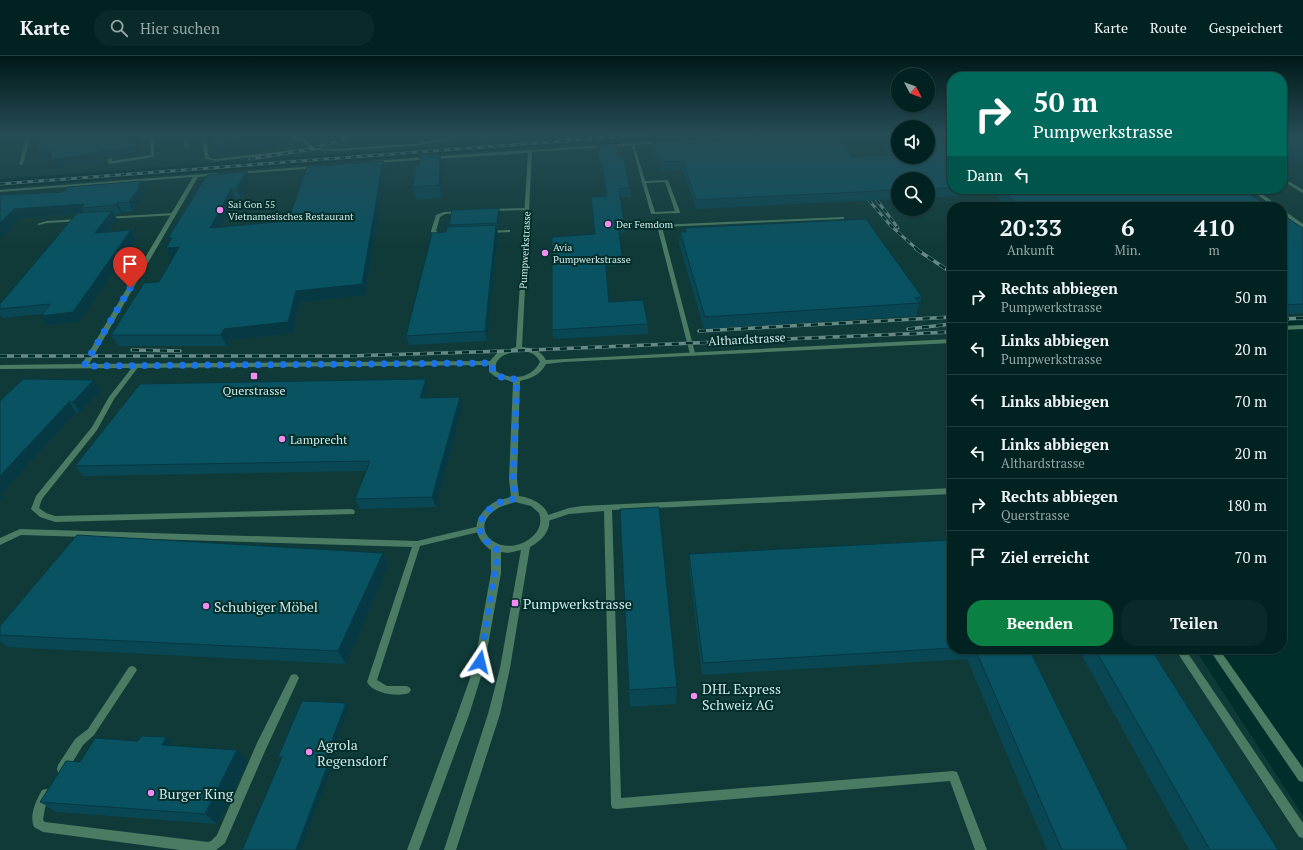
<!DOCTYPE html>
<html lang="de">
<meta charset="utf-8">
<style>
:root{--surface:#002220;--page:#0a2a29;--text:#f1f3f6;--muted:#95a4a5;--line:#223f3e;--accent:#0b8043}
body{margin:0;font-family:"PT Serif",serif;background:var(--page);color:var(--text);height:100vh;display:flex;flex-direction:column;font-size:15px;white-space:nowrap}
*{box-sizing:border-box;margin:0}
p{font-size:13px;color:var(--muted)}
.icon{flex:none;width:22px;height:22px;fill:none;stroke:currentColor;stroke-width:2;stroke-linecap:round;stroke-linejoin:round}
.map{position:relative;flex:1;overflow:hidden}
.side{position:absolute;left:947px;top:146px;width:340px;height:452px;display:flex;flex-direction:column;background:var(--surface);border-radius:16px;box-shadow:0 1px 3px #0004,0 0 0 1px var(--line)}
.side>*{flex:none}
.top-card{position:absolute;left:947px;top:16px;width:340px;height:122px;border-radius:16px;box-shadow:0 1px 3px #0004,0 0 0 1px var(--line);background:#00695c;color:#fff;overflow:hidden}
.needle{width:26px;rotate:131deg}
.buttons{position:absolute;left:891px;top:12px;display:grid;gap:8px}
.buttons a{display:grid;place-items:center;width:44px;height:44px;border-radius:50%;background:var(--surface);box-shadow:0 1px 3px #0004,0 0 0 1px var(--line);font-size:20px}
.pin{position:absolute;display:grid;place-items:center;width:34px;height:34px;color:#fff;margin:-41px -17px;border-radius:50% 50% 50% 0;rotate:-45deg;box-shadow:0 0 4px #0007}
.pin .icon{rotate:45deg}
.me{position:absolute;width:44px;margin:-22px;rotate:10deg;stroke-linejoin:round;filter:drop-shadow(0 0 3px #0008)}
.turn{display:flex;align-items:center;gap:14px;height:84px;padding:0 20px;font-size:18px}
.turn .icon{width:52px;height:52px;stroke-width:2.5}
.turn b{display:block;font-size:28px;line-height:34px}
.then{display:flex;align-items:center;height:38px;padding:0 20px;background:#0003;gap:8px;font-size:15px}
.eta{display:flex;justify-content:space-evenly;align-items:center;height:68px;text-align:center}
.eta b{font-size:24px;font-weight:800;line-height:28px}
.primary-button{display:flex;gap:8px;margin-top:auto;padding:8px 20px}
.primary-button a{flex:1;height:46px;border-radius:16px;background:var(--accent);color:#fff;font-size:16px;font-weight:800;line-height:46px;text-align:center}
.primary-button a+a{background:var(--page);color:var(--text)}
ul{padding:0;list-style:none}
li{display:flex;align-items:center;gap:12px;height:52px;padding:0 20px;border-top:1px solid var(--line)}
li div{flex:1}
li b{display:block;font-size:15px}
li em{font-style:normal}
header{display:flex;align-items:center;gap:24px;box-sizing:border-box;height:56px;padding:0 20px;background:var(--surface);border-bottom:1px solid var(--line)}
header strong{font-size:19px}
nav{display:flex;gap:22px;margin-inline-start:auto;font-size:14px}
.search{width:280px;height:36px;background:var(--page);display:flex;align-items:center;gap:10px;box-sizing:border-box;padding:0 14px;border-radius:16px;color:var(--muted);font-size:15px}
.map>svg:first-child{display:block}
.built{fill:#103a38;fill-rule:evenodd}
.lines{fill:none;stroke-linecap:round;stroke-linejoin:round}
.service{fill:#4b7c63;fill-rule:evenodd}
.minor{fill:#4b7c63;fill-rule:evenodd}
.rail-far1-casing{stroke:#688a87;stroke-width:3}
.rail-casing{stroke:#688a87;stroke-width:3.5}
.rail-far1{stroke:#002e2b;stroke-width:2;stroke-dasharray:5.5;stroke-linecap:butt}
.rail{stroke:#002e2b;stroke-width:2.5;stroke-dasharray:7;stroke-linecap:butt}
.wall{fill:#084753}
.shaded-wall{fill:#063944}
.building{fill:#095261;stroke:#063944}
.route{stroke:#1a73e8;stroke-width:7;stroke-dasharray:0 12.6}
.poi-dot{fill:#f38af1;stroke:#002e2b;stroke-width:1.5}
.labels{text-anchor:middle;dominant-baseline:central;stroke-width:4;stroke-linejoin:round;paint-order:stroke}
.far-poi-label{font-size:10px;fill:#d1e7e5;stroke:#002e2b;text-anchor:start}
.far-street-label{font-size:10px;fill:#d1e7e5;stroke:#002e2b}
.street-label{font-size:12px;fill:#d1e7e5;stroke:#002e2b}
.poi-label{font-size:12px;fill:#d1e7e5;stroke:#002e2b}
.near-poi-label{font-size:14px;fill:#d1e7e5;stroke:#002e2b;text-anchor:start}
</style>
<header>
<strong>Karte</strong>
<div class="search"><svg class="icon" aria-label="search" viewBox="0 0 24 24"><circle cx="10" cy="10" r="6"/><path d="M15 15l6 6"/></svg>Hier suchen</div>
<nav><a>Karte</a><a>Route</a><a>Gespeichert</a></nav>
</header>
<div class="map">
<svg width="1303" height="794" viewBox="0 0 1303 794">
<rect width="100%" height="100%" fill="#002e2b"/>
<path class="built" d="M0 79H514L513 82 506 83 508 85 0 123Z
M796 79H898V101H928L952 79V133H1282V79H1303V265H1282V151H952V593H1195L1303 760V794H0V132L553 90 703 85ZM898 123H928V153H898Z"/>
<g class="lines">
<path class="service" d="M27 79H31L23 108 21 109 19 108Z
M150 79H154V101L110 108 108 107V103L110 102 112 103V105L151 99Z
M183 79H187L188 92 185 91Z
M201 79H205L209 102 216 103 310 92 304 86 292 84 290 79H294L295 82 306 84 314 92 335 93 414 88 445 82 452 79H459L446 84 414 90 335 95 313 94 216 105 205 103Z
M631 87 634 88 645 125 668 124 680 156V157L651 158ZM665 126 675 155 655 156 646 127Z
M1288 126H1290L1303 134V137L1288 128Z
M527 152H529V154L491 155 489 154 491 153Z
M461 155 463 156V157L445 158 440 161 436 175 439 177H446V179H438L431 176V175L436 159 444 156Z
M174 157 176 158V159L106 163 104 162 106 161Z
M842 161H844V163L662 171 695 297 692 299 690 298 657 170V169Z
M80 163H82V165L47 167 39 169 37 168 47 165Z
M508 174H510V176L489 177 487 176 489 175Z
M136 308 139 310 114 343 97 374 42 443 39 452 46 457 55 460 351 453 354 454 355 456 354 458 55 466 40 461 31 453 36 440 92 371 109 341 134 309Z
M952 432V438L612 454 621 742 953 715 957 716 987 794H975L950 725 616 753 612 752 611 748 604 455 569 458 545 466 542 465 541 463 542 461 569 452 582 450Z
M480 470 483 471 484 473 483 475 420 490 377 624 387 630H406L409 631 411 634 409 637C398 641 373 638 367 626L412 491 21 479 0 489V482L20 473 417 485Z
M1175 593H1185L1303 767V782L1299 781Z
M1209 593H1219L1303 712V726L1299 725Z
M132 610 135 611 137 614 135 617 94 679 83 689 66 717 62 718 58 717 57 713 58 709 75 683 88 673 129 611Z
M294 618 297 619 299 622 265 695 225 787 216 794H180L43 776 34 771C29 759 36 745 42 734L46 733 50 734 51 738 45 752 43 764 45 766 208 786 211 785 217 779 257 687 291 619Z"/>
<path class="minor" d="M728 79H753L697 84 695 83 697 82Z
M663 85 665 86V87L532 96 522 291C533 292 540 294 546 304L952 283V287L564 306 546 308C540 319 532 322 520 325L517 423 519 440C553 445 561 474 530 491L510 612 500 658 456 794H444L488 658 500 612 521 494 508 497 501 496V517L484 611 469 659 419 794H407L457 659 474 611 491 517V494C471 480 472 461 493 447 498 444 505 443 511 441L509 423 513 326 496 321 489 316V309L0 313V309L82 308 193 121 0 136V134L217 117 219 118 217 119 198 121 89 308 490 305 497 297 516 291 528 97 374 107 372 106V105L528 94 530 93 532 94ZM519 295C528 295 536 297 540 306 531 323 511 325 496 315 493 301 507 297 519 295ZM515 446 531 450 539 457C542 465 540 474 533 480 504 507 461 472 500 451 505 449 510 448 515 446Z
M316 110 318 111V112L236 118 234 117 236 116Z
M1250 133H1255L1280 151H1274Z
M1282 153 1303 168V173L1282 157Z
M1303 269V273L1282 274V270Z"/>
<defs>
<path id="rail-far1" d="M250 103 313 93 353 79
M0 128 641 79
M861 135 891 170 918 194
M870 135 898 172"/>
<path id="rail" d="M916 193 952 217
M1282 263 1303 262
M908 273 952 268
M699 275 952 261
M132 294 180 295
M0 300H348L506 295 952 276"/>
</defs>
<use href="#rail-far1" class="rail-far1-casing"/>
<use href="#rail" class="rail-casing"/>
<use href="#rail-far1" class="rail-far1"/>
<use href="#rail" class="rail"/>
</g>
<path class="wall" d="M42 79H139V98L113 103 109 101 106 104 55 112 50 104 42 106 37 98Z
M952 79V133H1241L1270 151H1007L994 138 928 142V123H898V143L696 153 683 114 659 115 653 93V85L853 101 890 99 881 89 883 81 898 80V101Z
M1282 79H1303V106L1300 103H1282Z
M598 90 619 101 630 132 631 141H621L625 177H619L622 200V209L606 210 609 246 648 268V278L553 283 552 274 594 178 591 141H606L602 116H600Z
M443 110 442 142 416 144 413 131Z
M385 114 365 239 300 246 293 277 229 284 227 290H118L111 279 159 226 173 203H171L166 192 170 186 168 182 247 115 250 125 241 142 235 143 221 171 288 165Z
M142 125 146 134 144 136 145 138 133 155 122 156 121 158H114L117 163 107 176 131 174 136 183 79 266 48 269 41 260 42 258 3 262 0 259V248L77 158 20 162 0 139 63 136Z
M500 158 498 173H497L498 178 487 285 409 289 406 280 446 176 449 171V169Z
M1282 159 1303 172V257L1282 259Z
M685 172 922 241 918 253 916 260 704 273 679 188 680 176H685Z
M428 333 426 341 462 351 436 451 360 453 355 443 366 415 83 420 75 410Z
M101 334 80 356H76L1 438 3 440 0 444V345Z
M620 453 677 631 676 648 630 651Z
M952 484V593H1151L1278 794H1189L1080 596 1032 598 1128 794H1047L967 603 702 619 689 511V498Z
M383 497 388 510 346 608 7 591 0 585V570Z
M166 681 175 690 248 705 217 768 56 756 40 746 80 706 138 685Z"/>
<path class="shaded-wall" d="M135 79H139V98L113 103 109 95Z
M280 79H289L290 83 281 84 283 89 216 100 212 90Z
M298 79H310L299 81Z
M105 93 109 101 106 104 55 112 50 104 42 106 37 98 52 95Z
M440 98 443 110 442 142 439 129Z
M383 105 385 114 365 239 300 246 293 277 229 284 227 290 221 279 224 273 296 235Z
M247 115 250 125 241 142 236 133Z
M142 125 146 134 144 136 145 138 133 155 129 146Z
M231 133 235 143 215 183 210 172Z
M117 147 122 156 121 158 116 149Z
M84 148 81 152 84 157 20 162 0 183V167L14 153Z
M499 152 500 158 498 173 497 167Z
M112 155 117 163 100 186 95 177Z
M496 169 498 178 487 285 485 275Z
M131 174 136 183 79 266 48 269 41 260Z
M168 182H172L179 191 185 202 171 203 166 192H173Z
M426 323 428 333 422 351 420 342Z
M94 324 101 334 80 356 73 346Z
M460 341 462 351 436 451 432 441Z
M69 346 76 356 1 438 3 440 0 444V420Z
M383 497 388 510 346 608 338 595Z
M346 647 349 651 327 707 325 703Z
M166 681 178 693 162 689Z
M237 694 248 705 217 768 205 758Z
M330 703 333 707 301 794H296Z"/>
<path class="building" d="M42 79H135V91L109 95 105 93 102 96 50 104 52 95 37 98Z
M210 79H280L212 90Z
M781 79H836L853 101 898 99V101H928V79H952V132L928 133V123H898V134L696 144 683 105 659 106 653 85Z
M1282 79H1303V93H1282Z
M898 80V98L883 81Z
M617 89 619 101H624L630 132 619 133 624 168H618L622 200 605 201 609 246 643 244 648 268 552 274V181L595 178 591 141 607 140 602 108H599L598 90Z
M440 98 439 129 413 131 416 109H419L420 99Z
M383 105 362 228 296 235 288 266 224 273 221 279H111L144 227 159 226 179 191 166 192 172 182H168L207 119 247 115 236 133H231L210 172 288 165 307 111Z
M142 125 138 130H141L129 146 117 147 116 149 81 152 84 148 14 153 0 167V139L63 136 68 131Z
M1001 133H1241L1270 151H1020Z
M499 152 497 167 449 169 452 154Z
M112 155 95 177 131 174 73 256 41 260 50 248 0 253V248L77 157Z
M1282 159 1303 172V248L1282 249Z
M866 163 922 241 915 242 920 247 705 261 680 176H686L685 172Z
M496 169 485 275 406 280 432 177 446 176 447 171Z
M23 323 94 324 73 346H69L0 420V345Z
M426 323 420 342 460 341 432 441 355 443 370 405 75 410 140 328Z
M659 451 677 631 629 634 620 453Z
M77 479 383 497 338 595 0 579V570Z
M952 484V592L703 607 689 498Z
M975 593H1029L1128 794H1062Z
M1095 593H1151L1278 794H1210Z
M302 645 346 647 325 703H330L296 794H242L282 701H278Z
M141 680 166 681 162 689 237 694 205 758 40 746 66 705 80 706 95 682 138 685Z"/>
<linearGradient id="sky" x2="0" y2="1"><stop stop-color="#001918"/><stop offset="0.41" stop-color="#264c55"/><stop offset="1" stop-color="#264c55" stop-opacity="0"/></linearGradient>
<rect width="1303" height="191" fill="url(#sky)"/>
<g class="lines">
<path class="route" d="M130 232 84 310 492 307V311C496 322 506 323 517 323L513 423 515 443C507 444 500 445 494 450 475 462 475 482 496 491L497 503 480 606"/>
</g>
<g class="poi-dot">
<circle cx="220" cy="154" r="4"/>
<circle cx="608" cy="168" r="4"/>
<circle cx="545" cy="197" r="4"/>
<rect x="250" y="316" width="8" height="8" rx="2"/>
<circle cx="282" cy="383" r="4"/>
<rect x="511" y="543" width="8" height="8" rx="2"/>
<circle cx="206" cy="550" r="4"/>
<circle cx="694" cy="640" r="4"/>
<circle cx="309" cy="696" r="4"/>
<circle cx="151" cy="737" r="4"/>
</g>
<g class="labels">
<g class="far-poi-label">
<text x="228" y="148">Sai Gon 55<tspan x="228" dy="12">Vietnamesisches Restaurant</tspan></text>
<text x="616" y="168">Der Femdom</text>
<text x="553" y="191">Avia<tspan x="553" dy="12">Pumpwerkstrasse</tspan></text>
</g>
<g class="far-street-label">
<text transform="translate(525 194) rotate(-87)">Pumpwerkstrasse</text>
</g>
<g class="street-label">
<text transform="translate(747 283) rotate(-3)">Althardstrasse</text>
</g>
<g class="poi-label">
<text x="254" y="334">Querstrasse</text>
<text x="290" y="383" text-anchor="start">Lamprecht</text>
</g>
<g class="near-poi-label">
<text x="523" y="547">Pumpwerkstrasse</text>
<text x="214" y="550">Schubiger Möbel</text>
<text x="702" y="632">DHL Express<tspan x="702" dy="16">Schweiz AG</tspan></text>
<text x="317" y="688">Agrola<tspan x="317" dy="16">Regensdorf</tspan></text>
<text x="159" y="737">Burger King</text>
</g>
</g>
</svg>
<div class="buttons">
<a><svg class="needle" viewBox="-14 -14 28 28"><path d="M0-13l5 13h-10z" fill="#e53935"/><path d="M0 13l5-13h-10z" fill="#95a4a5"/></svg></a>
<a><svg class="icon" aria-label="sound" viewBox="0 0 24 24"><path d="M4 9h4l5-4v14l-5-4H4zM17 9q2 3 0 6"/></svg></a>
<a><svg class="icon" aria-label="search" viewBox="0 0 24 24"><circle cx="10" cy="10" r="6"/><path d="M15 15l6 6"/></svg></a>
</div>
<div class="pin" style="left:130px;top:232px;background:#d93025"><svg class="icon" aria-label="arrive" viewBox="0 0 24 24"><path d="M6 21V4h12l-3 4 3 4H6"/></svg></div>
<svg class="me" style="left:480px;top:606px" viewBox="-20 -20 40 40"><path d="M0-17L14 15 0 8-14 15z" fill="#1a73e8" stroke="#fff" stroke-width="4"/></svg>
<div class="top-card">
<div class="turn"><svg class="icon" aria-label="right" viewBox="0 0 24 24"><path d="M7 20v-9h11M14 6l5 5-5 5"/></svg><div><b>50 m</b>Pumpwerkstrasse</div></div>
<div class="then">Dann<svg class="icon" aria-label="left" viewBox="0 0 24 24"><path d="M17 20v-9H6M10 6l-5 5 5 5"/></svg></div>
</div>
<section class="side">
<div class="eta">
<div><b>20:33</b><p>Ankunft</p></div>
<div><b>6</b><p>Min.</p></div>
<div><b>410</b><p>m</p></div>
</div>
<ul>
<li><svg class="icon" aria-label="right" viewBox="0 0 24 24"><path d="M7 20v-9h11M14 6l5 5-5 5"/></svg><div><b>Rechts abbiegen</b><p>Pumpwerkstrasse</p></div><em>50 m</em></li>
<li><svg class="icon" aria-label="left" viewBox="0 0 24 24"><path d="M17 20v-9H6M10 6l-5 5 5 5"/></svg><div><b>Links abbiegen</b><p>Pumpwerkstrasse</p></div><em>20 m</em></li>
<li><svg class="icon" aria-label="left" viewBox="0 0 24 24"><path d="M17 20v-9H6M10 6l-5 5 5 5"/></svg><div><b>Links abbiegen</b></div><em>70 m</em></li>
<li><svg class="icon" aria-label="left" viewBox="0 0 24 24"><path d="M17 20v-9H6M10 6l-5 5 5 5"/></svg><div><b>Links abbiegen</b><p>Althardstrasse</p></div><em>20 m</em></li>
<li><svg class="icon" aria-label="right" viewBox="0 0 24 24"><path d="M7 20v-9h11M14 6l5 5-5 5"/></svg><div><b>Rechts abbiegen</b><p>Querstrasse</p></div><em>180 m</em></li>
<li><svg class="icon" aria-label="arrive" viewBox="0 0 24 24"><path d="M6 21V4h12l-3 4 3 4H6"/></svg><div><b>Ziel erreicht</b></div><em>70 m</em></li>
</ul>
<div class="primary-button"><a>Beenden</a><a>Teilen</a></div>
</section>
</div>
